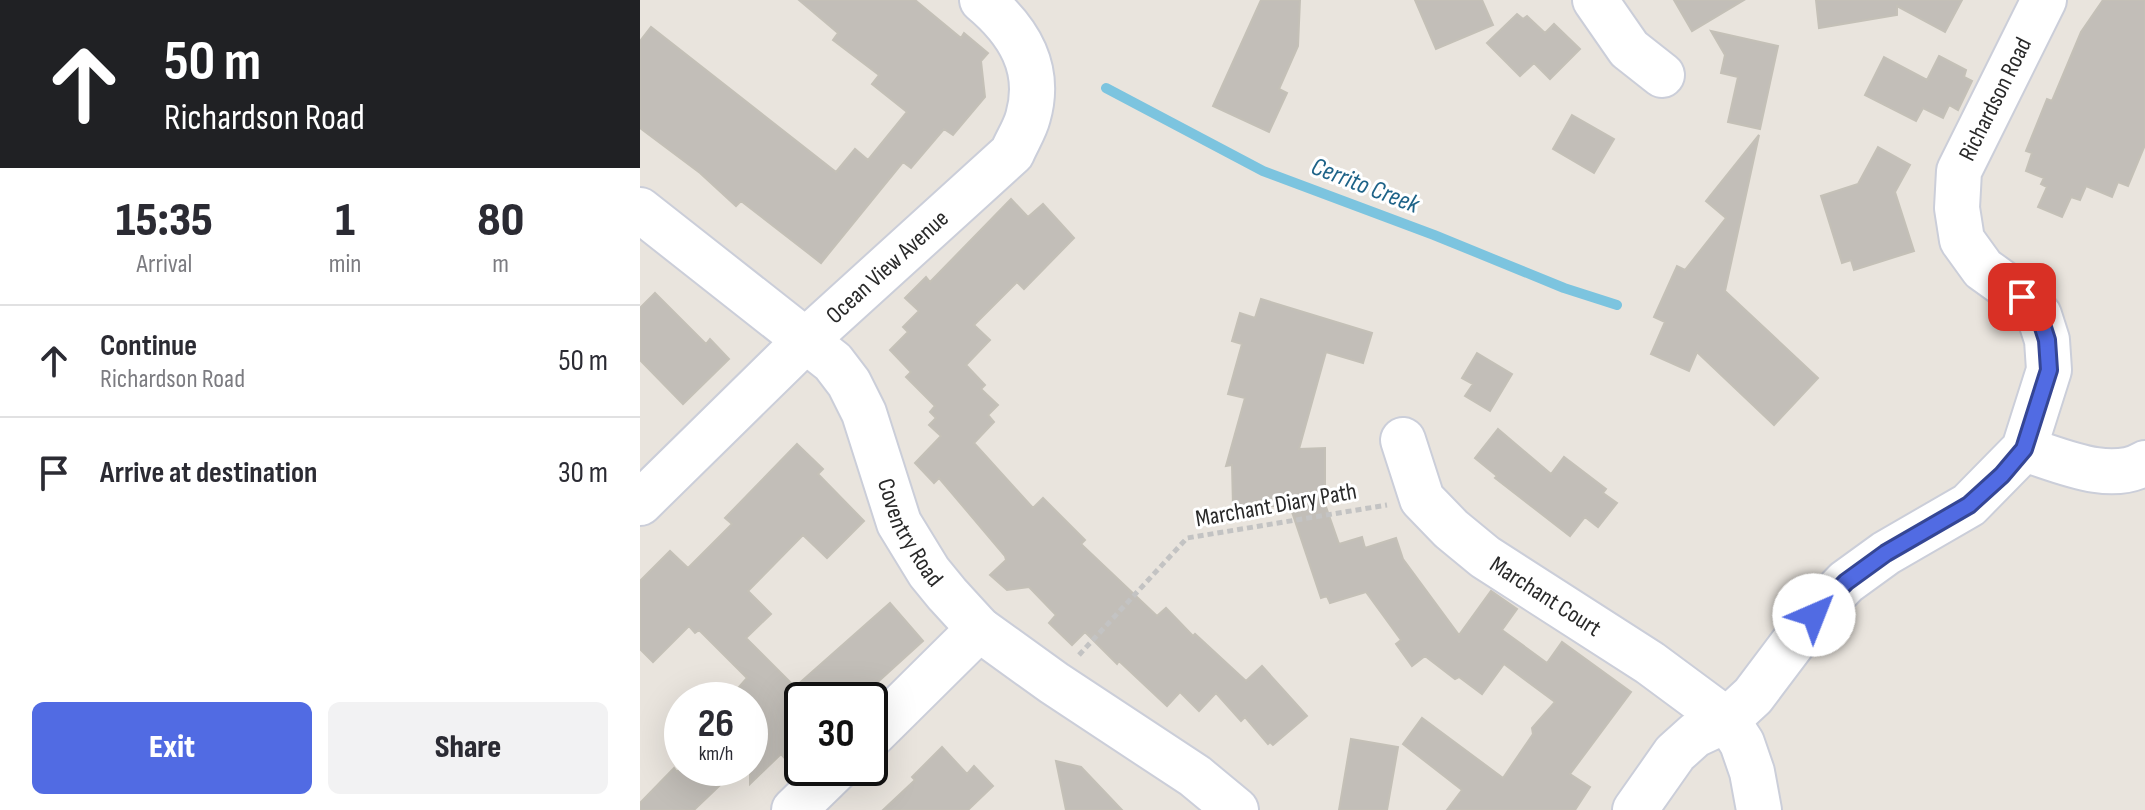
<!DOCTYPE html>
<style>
:root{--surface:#fff;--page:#f2f2f3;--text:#2b2b33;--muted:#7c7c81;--line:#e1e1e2;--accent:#516be3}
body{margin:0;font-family:"Sofia Sans Condensed",sans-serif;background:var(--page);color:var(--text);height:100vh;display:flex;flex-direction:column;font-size:30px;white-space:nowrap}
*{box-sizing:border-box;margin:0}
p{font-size:26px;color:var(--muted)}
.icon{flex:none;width:44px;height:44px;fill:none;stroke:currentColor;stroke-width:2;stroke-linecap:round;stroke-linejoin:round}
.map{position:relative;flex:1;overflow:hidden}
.drawer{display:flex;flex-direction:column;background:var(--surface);width:640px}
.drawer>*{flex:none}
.top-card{background:#202124;color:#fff;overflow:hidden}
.speed{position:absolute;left:24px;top:682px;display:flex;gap:16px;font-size:40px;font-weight:700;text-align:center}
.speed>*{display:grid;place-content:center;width:104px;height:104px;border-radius:50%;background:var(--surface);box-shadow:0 8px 32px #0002;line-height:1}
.speed small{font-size:20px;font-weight:400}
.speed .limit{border:4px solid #111;border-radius:12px;background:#fff;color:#111}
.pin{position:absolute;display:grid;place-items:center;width:68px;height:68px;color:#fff;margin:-34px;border-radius:16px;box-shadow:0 4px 12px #0006}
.me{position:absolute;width:88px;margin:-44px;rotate:44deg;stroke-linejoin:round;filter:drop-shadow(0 0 6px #0008)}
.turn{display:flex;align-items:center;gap:28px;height:168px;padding:0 32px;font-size:36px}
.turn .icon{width:104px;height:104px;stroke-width:2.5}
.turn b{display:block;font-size:56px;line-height:68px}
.eta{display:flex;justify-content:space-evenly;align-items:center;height:136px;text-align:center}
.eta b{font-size:48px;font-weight:800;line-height:56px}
.primary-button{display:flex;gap:16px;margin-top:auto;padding:16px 32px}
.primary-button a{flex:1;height:92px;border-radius:12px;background:var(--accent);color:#fff;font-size:32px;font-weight:800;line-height:92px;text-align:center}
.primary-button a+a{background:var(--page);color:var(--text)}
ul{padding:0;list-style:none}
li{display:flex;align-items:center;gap:24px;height:112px;padding:0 32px;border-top:2px solid var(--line)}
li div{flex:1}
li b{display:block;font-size:30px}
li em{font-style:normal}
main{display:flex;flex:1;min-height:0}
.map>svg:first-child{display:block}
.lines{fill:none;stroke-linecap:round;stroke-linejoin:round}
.stream{stroke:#7cc4df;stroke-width:10}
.building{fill:#c2beb8;stroke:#c4c0b7;stroke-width:2}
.minor-casing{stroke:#cbced9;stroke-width:48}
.path{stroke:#c3c3c3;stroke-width:5;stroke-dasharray:6 4;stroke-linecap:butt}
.minor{stroke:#fff;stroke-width:44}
.route-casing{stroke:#354694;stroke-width:20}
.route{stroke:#516be3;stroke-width:14}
.labels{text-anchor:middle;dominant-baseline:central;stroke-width:6;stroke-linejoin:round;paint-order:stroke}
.street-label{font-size:24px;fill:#292929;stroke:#fff}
.water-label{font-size:26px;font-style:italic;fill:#1e6388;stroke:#fff}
</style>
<main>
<section class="drawer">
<div class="top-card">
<div class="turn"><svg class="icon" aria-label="ahead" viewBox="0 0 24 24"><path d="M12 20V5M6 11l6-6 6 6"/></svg><div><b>50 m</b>Richardson Road</div></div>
</div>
<div class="eta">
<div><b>15:35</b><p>Arrival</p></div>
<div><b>1</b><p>min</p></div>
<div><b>80</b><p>m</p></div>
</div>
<ul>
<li><svg class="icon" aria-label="ahead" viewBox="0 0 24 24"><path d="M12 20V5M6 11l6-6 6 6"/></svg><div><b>Continue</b><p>Richardson Road</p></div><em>50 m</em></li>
<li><svg class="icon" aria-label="arrive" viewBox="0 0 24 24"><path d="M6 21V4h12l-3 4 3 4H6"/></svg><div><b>Arrive at destination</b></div><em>30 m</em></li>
</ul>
<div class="primary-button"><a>Exit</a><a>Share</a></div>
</section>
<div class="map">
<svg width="1505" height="810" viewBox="0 0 1505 810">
<rect width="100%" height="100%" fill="#e9e4dd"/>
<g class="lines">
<path class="stream" d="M466 88 623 171 794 235 924 288 977 305"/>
</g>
<path class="building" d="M159 0H275L321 38 324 33 348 53 341 61 345 97 313 135 304 129 271 168 263 162 181 263 101 201 96 206 60 173 0 128V41L11 27 196 172 215 149 228 160 267 112 232 84 239 75 193 40 198 33Z
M621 0H660L658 46 639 89 647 93 629 132 573 106Z
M775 0H842L853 25 796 49Z
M1034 0H1104L1052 31Z
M1176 0H1322L1305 32 1257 6V15L1179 28Z
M1463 0H1505V145L1488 186 1478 182 1472 197 1446 186 1440 200 1431 197 1422 217 1398 207 1407 187 1401 184 1404 178 1386 171 1392 153 1386 151 1407 99 1412 101 1441 32Z
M877 14 883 19 887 16 905 33 914 24 940 49 910 79 894 63 880 76 847 43Z
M1071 31 1138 46 1120 129 1088 122 1098 77 1081 73 1085 55Z
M1299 56 1326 70 1324 77 1332 81 1318 110 1309 105 1303 118 1283 108 1276 121 1225 95 1244 57 1287 80Z
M932 115 974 139 954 173 913 149Z
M1119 135 1085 291 1178 378 1134 425 1057 352 1049 371 1011 354 1025 322 1014 317 1037 266 1045 270 1086 218 1066 201Z
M1238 147 1270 165 1255 192 1274 251 1214 270 1211 260 1202 263 1181 196 1218 184Z
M371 199 388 217 403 204 434 238 384 289 377 282 334 325 350 340 326 365 345 385 341 389 358 405 348 415 354 422 334 443 393 508 403 498 445 540 441 544 517 616 526 608 553 636 555 634 606 681 622 666 667 716 633 745 630 742 628 744 605 717 601 721 576 693 559 711 540 692 527 706 479 661 477 664 445 632 432 645 409 623 416 615 389 587 367 590 350 575 366 560 365 556 299 478 294 483 275 463 301 436 289 425 296 418 290 412 295 406 266 377 271 372 250 350 268 332 263 327 279 311 265 298 286 277 290 282Z
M15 293 66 344 70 339 89 359 43 404 0 360V308Z
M621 299 732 333 723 363 686 352 659 449 685 448V504L699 544 722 537 725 548 756 538 763 559 819 635 851 591 877 609 862 630 907 663 922 642 991 692 930 774 950 787 935 810H807L822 790 763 744 782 718 863 778 893 734 892 728 915 702 864 664 842 694 819 677 815 679 785 656 772 666 756 644 761 640 726 592 690 603 687 596 681 598 650 506H593L592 465 586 466 605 398 588 394 602 344 592 341 600 313 615 318Z
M837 353 872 374 850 411 825 396 833 384 822 378Z
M858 429 911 474 924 457 966 489 963 493 977 503 958 527 945 517 930 536 855 478 857 476 835 458Z
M157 444 183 469 178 474 224 521 187 558 163 535 108 591 131 614 106 638 155 687 250 603 283 641 218 700H162V749L149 763 141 754 110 784V698L99 687 107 678 59 630 55 633 49 626 13 662 0 649V581L30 551 48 568 92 524 85 518Z
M711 739 758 747 747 810H699Z
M302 747 327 774 334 766 353 786 328 810H243L275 780 272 777Z
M416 761 441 767 482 810H426Z
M34 768 37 772 41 768H98L54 810H0V803Z"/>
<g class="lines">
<defs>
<g id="minor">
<path d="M955 0 989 49 1022 75"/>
<path id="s1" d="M0 210 193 362 209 383 224 413 259 523 289 572 307 594 339 629 414 683 555 776 596 810"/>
<path id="s2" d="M763 440 782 499 811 529 845 557 1010 663 1087 720 1102 743 1112 772 1119 810"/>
<path d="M1384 449C1420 460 1470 484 1505 463"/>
<path id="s3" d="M0 503 165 341 372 153C377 141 385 129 388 117 402 68 378 30 342 0"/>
<path d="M230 737 339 629"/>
<path d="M154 810 197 768"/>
<path id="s4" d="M995 810 1035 753 1055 735 1087 720 1113 696 1174 615 1206 582 1246 553 1329 505 1384 449 1409 370 1407 340 1399 315 1382 297 1343 269 1322 240 1317 208 1319 171 1404 0"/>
</g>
</defs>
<use href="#minor" class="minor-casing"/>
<path class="path" d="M439 655 547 538 747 505"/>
<use href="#minor" class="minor"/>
</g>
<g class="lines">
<defs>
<path id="route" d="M1174 615 1206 582 1246 553 1329 505 1362 475 1384 449 1409 370 1407 340 1399 315 1382 297"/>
</defs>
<use href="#route" class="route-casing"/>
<use href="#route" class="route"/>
</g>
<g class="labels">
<g class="street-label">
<text stroke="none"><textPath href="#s4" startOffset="936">Richardson Road</textPath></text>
<text stroke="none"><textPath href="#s3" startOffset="342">Ocean View Avenue</textPath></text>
<text transform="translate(636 505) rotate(-10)">Marchant Diary Path</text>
<text stroke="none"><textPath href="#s1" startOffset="434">Coventry Road</textPath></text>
<text stroke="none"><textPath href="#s2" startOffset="220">Marchant Court</textPath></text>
</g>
<g class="water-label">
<text transform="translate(725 186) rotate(21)">Cerrito Creek</text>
</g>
</g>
</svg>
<div class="speed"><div>26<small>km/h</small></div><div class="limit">30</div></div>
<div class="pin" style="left:1382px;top:297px;background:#d93025"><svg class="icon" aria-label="arrive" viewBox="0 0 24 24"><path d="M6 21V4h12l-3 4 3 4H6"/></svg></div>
<svg class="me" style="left:1174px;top:615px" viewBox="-20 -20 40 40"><circle r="19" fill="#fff"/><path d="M0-13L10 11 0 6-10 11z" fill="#516be3"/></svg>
</div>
</main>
